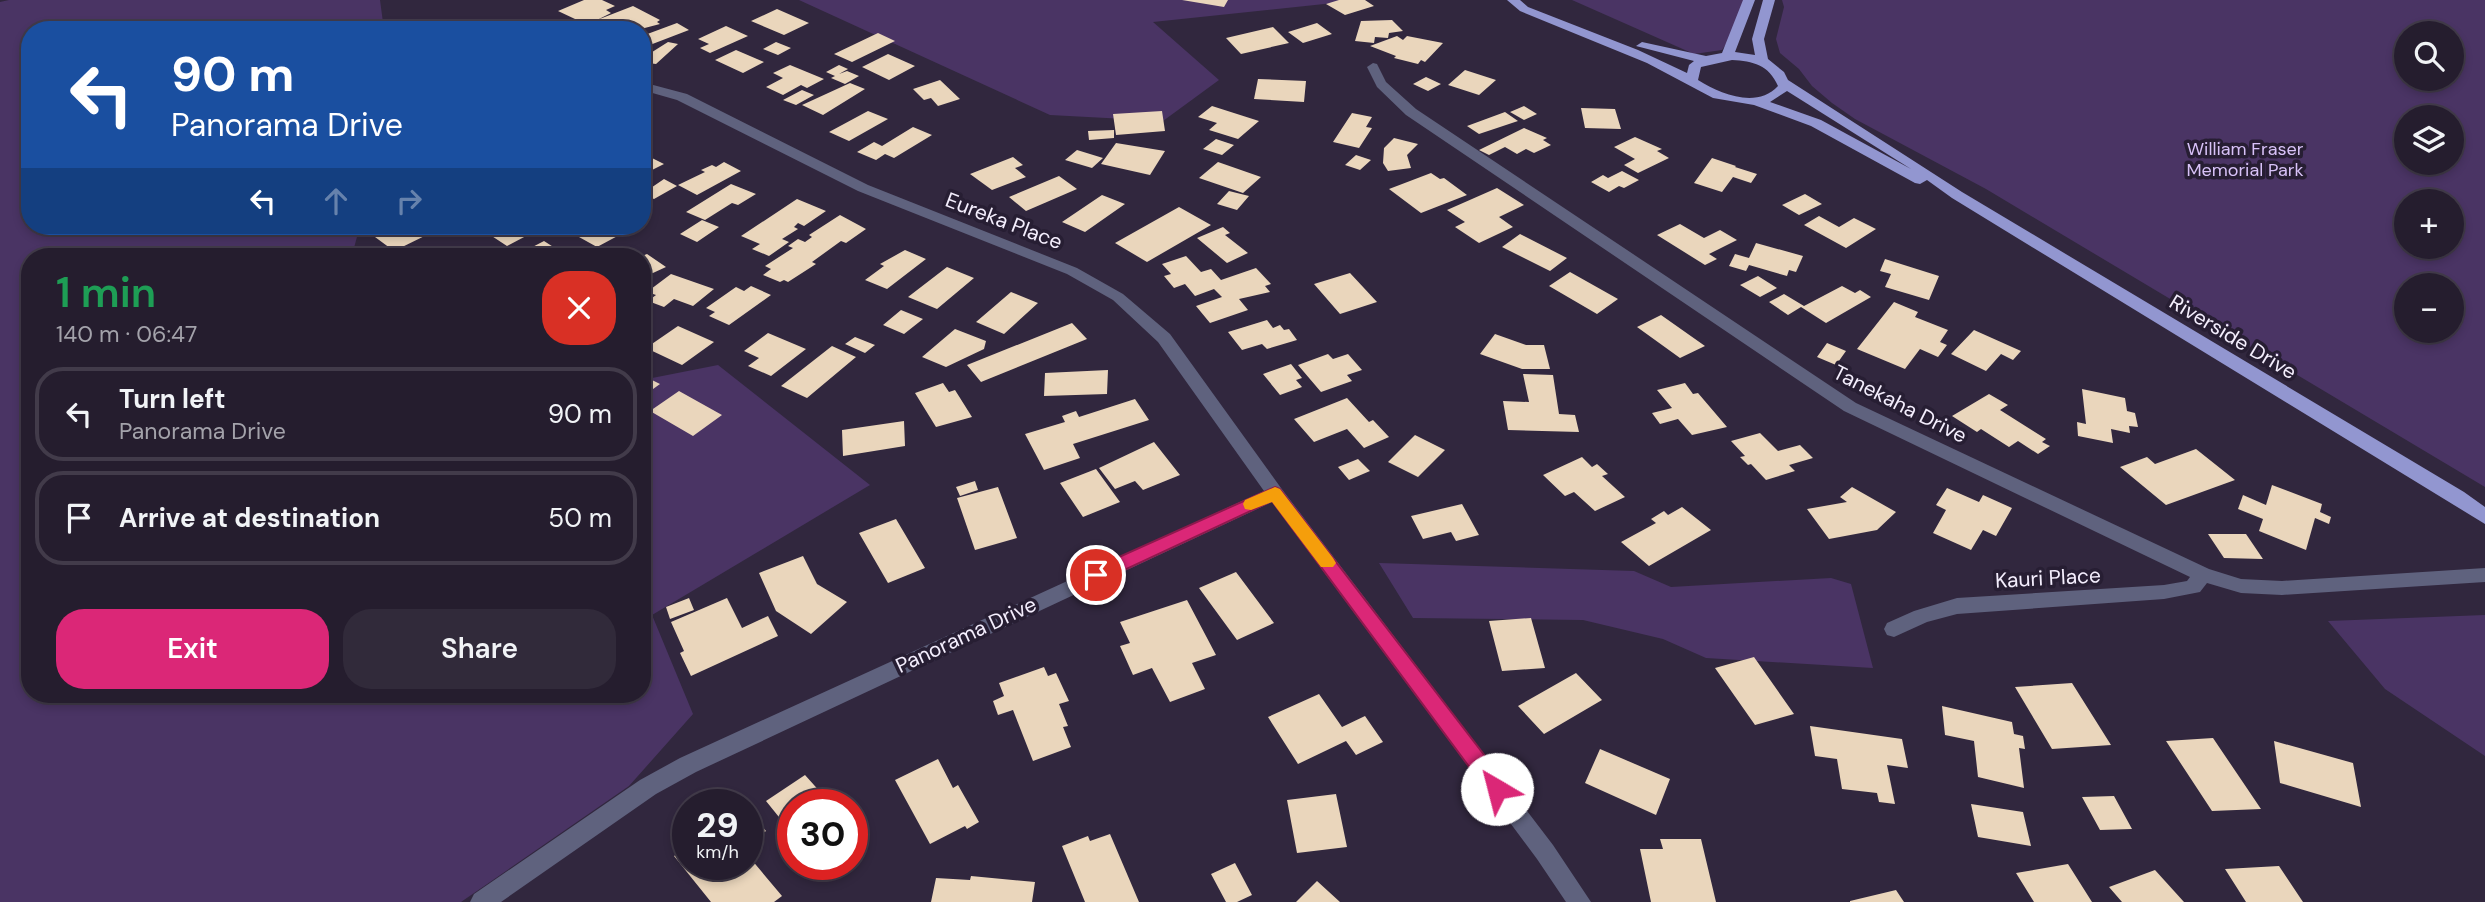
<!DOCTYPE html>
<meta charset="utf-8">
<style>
:root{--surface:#251d2e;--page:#312a3a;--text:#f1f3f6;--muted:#a3a2aa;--line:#423b4a;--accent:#db2777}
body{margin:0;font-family:"DM Sans",sans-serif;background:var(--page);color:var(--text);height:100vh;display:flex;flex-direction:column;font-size:26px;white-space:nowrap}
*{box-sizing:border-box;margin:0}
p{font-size:23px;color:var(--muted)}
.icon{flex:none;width:38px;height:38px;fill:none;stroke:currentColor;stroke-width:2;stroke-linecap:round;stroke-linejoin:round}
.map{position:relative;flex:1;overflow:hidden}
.details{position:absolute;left:21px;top:248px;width:630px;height:455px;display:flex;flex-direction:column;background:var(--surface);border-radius:28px;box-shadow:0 4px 10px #0003,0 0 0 2px var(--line)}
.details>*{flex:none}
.hud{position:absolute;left:21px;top:21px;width:630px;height:214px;border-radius:28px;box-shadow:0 4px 10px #0003,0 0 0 2px var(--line);background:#1a4fa0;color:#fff;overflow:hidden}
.buttons{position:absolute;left:2394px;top:21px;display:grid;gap:14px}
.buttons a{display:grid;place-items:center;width:70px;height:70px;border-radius:50%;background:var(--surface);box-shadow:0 4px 10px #0003,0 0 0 2px var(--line);font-size:35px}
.speed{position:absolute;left:672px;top:789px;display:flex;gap:14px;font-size:35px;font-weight:700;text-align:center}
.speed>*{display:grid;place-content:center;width:91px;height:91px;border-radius:50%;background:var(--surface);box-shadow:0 4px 10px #0003,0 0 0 2px var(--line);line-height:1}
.speed small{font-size:18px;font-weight:400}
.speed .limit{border:10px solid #d22;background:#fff;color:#111}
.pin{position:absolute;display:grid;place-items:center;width:60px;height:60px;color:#fff;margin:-30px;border:4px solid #fff;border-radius:50%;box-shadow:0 2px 7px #0007}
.me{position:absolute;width:77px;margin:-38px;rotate:323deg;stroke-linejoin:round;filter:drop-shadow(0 0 5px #0008)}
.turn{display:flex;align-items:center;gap:24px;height:147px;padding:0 35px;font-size:32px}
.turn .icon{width:91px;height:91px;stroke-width:2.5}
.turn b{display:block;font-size:49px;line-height:60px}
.lanes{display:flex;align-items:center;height:66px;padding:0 35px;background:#0003;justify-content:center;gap:35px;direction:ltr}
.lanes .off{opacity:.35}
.round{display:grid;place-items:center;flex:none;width:74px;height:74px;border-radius:28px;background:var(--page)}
.summary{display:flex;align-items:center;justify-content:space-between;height:119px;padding:0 35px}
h1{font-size:42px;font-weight:600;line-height:52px;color:#1e9e55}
.cta{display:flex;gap:14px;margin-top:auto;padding:14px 35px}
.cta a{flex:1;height:80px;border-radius:28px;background:var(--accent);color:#fff;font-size:28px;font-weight:600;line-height:80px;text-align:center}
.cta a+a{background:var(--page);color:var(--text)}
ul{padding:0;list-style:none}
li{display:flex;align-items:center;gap:21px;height:94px;margin:0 14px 10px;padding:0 21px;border:4px solid var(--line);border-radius:28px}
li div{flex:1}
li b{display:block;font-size:26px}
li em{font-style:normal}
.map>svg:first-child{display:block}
.green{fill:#4a3464;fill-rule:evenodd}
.building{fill:#ead6bc}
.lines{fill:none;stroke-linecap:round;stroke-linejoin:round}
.minor{fill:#5f627e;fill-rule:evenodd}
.major{fill:#9296d0;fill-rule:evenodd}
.route{fill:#db2777;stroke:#8e194d;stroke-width:2}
.slow{fill:#f59e0b}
.labels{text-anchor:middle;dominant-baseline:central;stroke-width:7;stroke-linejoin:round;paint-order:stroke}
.far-park-label{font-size:18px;fill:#d8c2f8;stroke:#271e33}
.street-label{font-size:21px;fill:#f4eefd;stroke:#271e33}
</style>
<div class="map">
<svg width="2485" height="902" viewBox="0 0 2485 902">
<rect width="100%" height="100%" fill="#31273e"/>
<path class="green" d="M9 0H380L384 30H30V226H360L352 255 354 257H30V695H642V380L718 365 870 485 652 615 693 714 629 786 461 902H0V2Z
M799 0H1362L1153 22 1219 80 1163 121 1050 115Z
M1572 0H1744L1731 37 1722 50 1694 54Z
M1782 0H2485V487L1986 189 1855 119 1832 103 1812 86 1799 69 1780 53 1776 39 1784 7ZM2406 33H2452V79H2406ZM2406 117H2452V163H2406ZM2406 201H2452V247H2406ZM2452 285V331H2406V285Z
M1379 563 1634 571 1671 587 1831 578 1851 584 1873 668 1706 658 1663 639 1583 620 1413 618Z
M2485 615V756L2385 689 2328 621Z"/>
<path class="building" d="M584 0H602L615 6 606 10 611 13 597 20 633 6 660 20 657 22 660 24 637 30H605L621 23 617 21 602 26 593 21 580 26 569 21 575 19 558 11Z
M1182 0H1228L1224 7Z
M1339 0H1365L1374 6 1345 15 1326 4Z
M777 9 809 23 784 35 751 21Z
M1392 20 1403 31 1389 33 1388 38 1375 37 1374 43 1355 41 1361 21Z
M677 23 689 30 642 48V36Z
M1317 23 1332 34 1303 43 1288 32Z
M726 26 748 36 710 53 700 48 709 44 698 39Z
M1273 27 1289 43 1241 54 1226 38Z
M878 33 895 41 852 62 834 54Z
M1397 36 1403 40 1407 36 1443 43 1425 62 1421 60 1418 64 1394 58 1396 56 1370 46Z
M668 42 678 44 656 64 648 63 649 54Z
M776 42 791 48 778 55 763 49Z
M736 50 764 62 743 73 715 60Z
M888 54 915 66 889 80 862 67Z
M790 65 824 79 807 88 801 85 783 95 766 87 783 78 773 73Z
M839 65 848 69 839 74 847 71 859 76 845 84 831 78 835 76 826 72Z
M1465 70 1496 80 1479 95 1448 85Z
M1426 77 1441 84 1428 91 1413 84Z
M1258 79 1306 81 1304 102 1254 99Z
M940 80 960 99 938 106 931 98 924 100 913 89Z
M850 83 865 89 823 115 802 105Z
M802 90 814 95 796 105 783 100Z
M1212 106 1259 121 1238 139 1209 130 1217 123 1198 117Z
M1524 106 1537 114 1524 120 1510 112Z
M1581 108 1615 109 1621 129 1585 128Z
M868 111 888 119 849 141 829 132Z
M1162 111 1165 131 1116 135 1113 114Z
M1505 112 1518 121 1479 134 1467 126Z
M1352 113 1372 117 1366 127 1372 128 1359 148 1333 142Z
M913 127 932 135 894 158 885 154 876 160 857 152 874 142 882 146Z
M1524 128 1547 138 1543 140 1551 145 1534 153 1526 149 1517 154 1505 147 1489 155 1479 150Z
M1114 130V138L1089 140 1088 131Z
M1635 137 1662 149 1657 151 1669 158 1638 173 1624 165 1635 159 1614 147Z
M1394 138 1418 144 1407 155 1411 168 1388 171 1383 163 1384 148Z
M1216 139 1234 145 1222 155 1203 149Z
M1116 143 1165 151 1150 175 1101 164Z
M1077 150 1103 158 1092 168 1065 160Z
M1356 155 1371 160 1360 170 1345 165Z
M1013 157 1023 165 1015 168 1026 177 992 190 970 174Z
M652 158 664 164 642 175V161Z
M1712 158 1736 166 1735 167 1757 174 1751 183 1733 177 1722 192 1694 183Z
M724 162 741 171 697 195 678 185 705 172 701 170 712 165 716 167Z
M1218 162 1261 177 1243 193 1199 178Z
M1622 171 1639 180 1624 188 1619 186 1609 192 1591 182 1603 175 1608 178Z
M1431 173 1440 179 1444 178 1467 195 1421 213 1389 189Z
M1059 176 1077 189 1026 211 1009 197Z
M664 179 677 186 654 199 642 194Z
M731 184 756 194 738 205 732 203 705 220 686 212Z
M1497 188 1524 205 1499 217 1513 227 1479 243 1455 227 1465 222 1447 210Z
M1229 191 1249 196 1237 210 1217 204Z
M1805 194 1822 204 1799 215 1782 205Z
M1102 195 1125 204 1085 232 1062 222Z
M797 199 826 211 804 226 798 223 794 227 798 229 782 239 789 242 769 256 752 249 760 244 741 236Z
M1179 207 1211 225 1147 262 1115 243Z
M840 215 866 229 846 243 841 241 812 262 816 264 788 282 784 280 780 282 763 275 771 269 765 266 793 248 788 246 798 239 805 242 812 237 809 235Z
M1819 216 1839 227 1854 218 1876 229 1846 248 1804 225Z
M702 220 719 227 697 242 680 234Z
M1680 224 1704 238 1720 230 1737 240 1709 254 1717 259 1705 265 1657 235Z
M398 226H445L394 251 375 237Z
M481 226H545L507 246 478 227Z
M581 226H615L625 232 597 247 570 232Z
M1223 227 1230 233 1225 235 1248 253 1227 263 1197 238Z
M1520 234 1567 258 1550 271 1502 247Z
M544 241 569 257H523L519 254Z
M1756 243 1803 256 1796 272 1789 270 1787 276 1749 265 1746 271 1729 266 1735 254 1749 258Z
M618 247 625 257H588Z
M905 250 926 259 887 289 865 280 884 266 880 264Z
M647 254 666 267 642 278V256Z
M1186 256 1201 272 1211 269 1221 280 1256 268 1271 284 1265 286 1270 292 1239 299 1248 310 1210 323 1196 306 1222 297 1214 289 1195 296 1185 284 1174 288 1164 276 1171 274 1162 264Z
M1885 259 1939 276 1929 300 1885 287 1891 274 1880 271Z
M947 267 974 278 937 309 908 297Z
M1570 272 1618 299 1597 314 1549 286Z
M1350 273 1377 302 1340 314 1314 284Z
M671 274 714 289 693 306 674 299 664 307 648 301 656 295 647 292Z
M1758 276 1777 288 1760 297 1740 285Z
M751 286 771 295 729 325 709 316 715 312 706 308 736 287 744 291Z
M1842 286 1855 293 1860 290 1871 297 1826 323 1801 307 1788 315 1769 302 1784 294 1804 306Z
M1011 292 1038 303 1004 334 976 322Z
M1894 302 1918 312 1915 317 1948 330 1940 342 1947 345 1938 357 1920 349 1905 369 1857 349Z
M901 310 923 319 904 334 883 325Z
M1661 315 1705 346 1680 358 1637 327Z
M1267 320 1273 328 1280 325 1284 330 1289 329 1297 340 1267 349 1262 344 1242 350 1228 332Z
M1072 323 1087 339 981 382 967 365Z
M678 326 714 342 682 365 646 348Z
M955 329 986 341 984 349 946 367 922 357Z
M1974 330 2021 351 2013 360 2001 354 1986 371 1951 354Z
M768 333 806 349 771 376 748 366 759 358 744 351Z
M1495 334 1526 345H1544L1550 369H1522L1480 354Z
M855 337 875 345 865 353 845 344Z
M1827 343 1846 351 1836 365 1817 357Z
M832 346 856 357 807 398 781 386Z
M1328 354 1333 359 1348 354 1362 370 1347 375 1352 381 1321 392 1298 365Z
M1291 364 1302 378 1296 380 1302 387 1280 395 1263 374Z
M1108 370 1107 394 1044 396 1045 373Z
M1523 374 1553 375 1559 414 1575 415 1579 432 1508 430 1503 401 1529 402Z
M642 375 660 384 642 397Z
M943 383 949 392 955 390 972 417 936 427 915 393Z
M1685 383 1693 394 1698 393 1727 427 1692 435 1678 419 1660 424 1652 413 1672 408 1657 390Z
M2082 389 2125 398 2127 411 2135 413 2138 427 2129 426 2130 433 2111 429 2113 443 2078 436 2077 422 2086 424Z
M679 391 722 415 693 436 650 411Z
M1989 394 2008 405 2000 410 2046 439 2042 442 2050 446 2038 454 2018 441 2009 447 1981 429 1977 432 1952 416Z
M1347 398 1369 422 1373 420 1389 437 1364 448 1347 429 1314 442 1294 419Z
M1135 399 1149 420 1073 444 1080 458 1044 470 1025 434 1065 422 1062 416 1076 411 1079 417Z
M904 421 905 446 843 456 842 430Z
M1760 433 1778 451 1800 445 1813 458 1789 465 1795 471 1766 480 1751 464 1748 465 1740 457 1745 456 1731 441Z
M1415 435 1445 450 1418 477 1388 462Z
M1154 442 1180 475 1143 490 1135 481 1115 489 1099 468Z
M2196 449 2235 480 2166 505 2120 467 2147 457 2155 464Z
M1582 457 1592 467 1597 464 1608 474 1602 476 1625 497 1595 511 1574 492 1565 496 1543 475Z
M1358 459 1370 471 1349 480 1338 467Z
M1096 469 1120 502 1083 517 1060 483Z
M975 481 978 490 960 496 956 487Z
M2272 485 2322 504 2320 512 2331 517 2329 524 2315 518 2306 550 2259 531 2263 519 2238 509 2243 495 2266 505Z
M998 487 1017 538 975 550 957 498Z
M1852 487 1896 512 1877 530 1829 539 1807 509 1847 502 1840 497Z
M1947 488 1979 502 1983 495 2012 508 1996 536 1983 530 1971 550 1933 533 1946 510 1936 505Z
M1462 504 1479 535 1456 541 1451 532 1423 539 1411 516Z
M1682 507 1711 530 1649 566 1621 542 1656 523 1651 519 1664 511 1668 515Z
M896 519 925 568 888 583 859 533Z
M2208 534H2246L2263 559 2224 558Z
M803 556 817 584 847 602 811 634 776 611 759 573Z
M1236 572 1274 623 1237 640 1199 588Z
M689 598 694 610 670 619 666 607Z
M727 598 742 628 768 616 778 636 691 676 680 653 684 651 671 622Z
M1187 600 1216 655 1192 663 1205 689 1170 702 1152 668 1133 675 1120 646 1130 643 1120 622Z
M1531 618 1545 668 1502 671 1489 621Z
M1754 657 1794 714 1755 725 1715 668Z
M1044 667 1048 676 1056 673 1069 701 1059 704 1068 726 1063 727 1071 747 1033 761 1013 710 998 715 993 701 1004 696 999 683Z
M1576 673 1602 700 1544 734 1518 706Z
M2072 683 2111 745 2052 749 2015 687Z
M1319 694 1342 727 1365 716 1383 742 1356 755 1346 741 1298 764 1268 717Z
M1942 706 2012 722 2014 734 2023 736 2025 749 2019 748 2024 788 1978 777 1974 741 1945 735Z
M1810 726 1902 739 1908 768 1887 765 1895 804 1879 802 1877 793 1842 789 1837 759 1815 756Z
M2213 738 2261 809 2212 811 2166 741Z
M2274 741 2353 763 2361 807 2280 783Z
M1600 749 1670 779 1656 815 1585 783Z
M938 759 953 788 958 785 979 822 967 829 965 826 930 844 895 780Z
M805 775 823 795 842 805H793V830L787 827 766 801Z
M1336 794 1347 847 1297 853 1287 800Z
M2114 796 2132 829 2100 830 2082 797Z
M1971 804 2023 812 2031 846 1978 837Z
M852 811 866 818 852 834Z
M750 812 766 831 749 843 758 854 751 859 782 896 774 902H711L674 856 688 847V864H747V814Z
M1110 834 1139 902H1085L1062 846 1088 836 1090 841Z
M1660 839H1701L1716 902H1651L1640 849H1663Z
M1235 863 1252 895 1237 902H1226L1211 874Z
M2068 864 2092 902H2034L2016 873Z
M2279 866 2303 902H2246L2225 869Z
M2155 870 2184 902H2122L2109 887Z
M971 876 1035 882 1032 902H931L936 878 970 880Z
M1317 881 1340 902H1296Z
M1896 890 1904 902H1850V901Z"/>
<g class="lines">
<path class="minor" d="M1373 63 1377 64 1386 82 1416 109 1856 403 2209 569 2241 579 2282 581 2485 568V582L2282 595 2241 593 2207 583 2200 592 2164 599 1957 614 1927 622 1894 637 1887 635 1884 629 1887 623 1914 611 1957 598 2164 585 2187 581 2190 577 1844 411 1406 115 1377 87 1367 67Z
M642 82 687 94 868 185 1077 268 1123 294 1170 334 1281 488 1553 845 1591 902H1566L1537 859 1272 502 696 772 656 794 501 902H470L474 894 640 780 680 758 1264 491 1158 342 1113 300 1067 274 858 191 677 100 642 90Z"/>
<path class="major" d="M1507 0H1520L1528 7 1638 50 1687 73 1689 65 1694 61 1636 46 1642 42 1706 56 1722 53 1743 0H1755L1735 52 1755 55 1752 39 1763 0H1775L1764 39 1768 59 1784 72 1788 80 1962 192 2464 492 2485 507V524L1952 198 1927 180 1920 184 1915 183 1811 126 1754 105 1713 98 1647 63 1520 11ZM1732 60C1753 61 1769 65 1778 86 1757 109 1720 94 1698 80L1701 67ZM1787 91 1911 169 1821 120 1770 102Z"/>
</g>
<path class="route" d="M1275 487 1280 489 1505 782 1507 789 1505 795 1497 797 1490 795 1272 501 1103 580H1090L1088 575 1090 570Z"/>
<path class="slow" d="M1275 487 1280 489 1333 558 1336 563 1333 567H1321L1272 502 1251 510 1245 509 1243 504 1245 500Z"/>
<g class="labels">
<g class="far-park-label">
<text x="2245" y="149">William Fraser<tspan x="2245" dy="21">Memorial Park</tspan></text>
</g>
<g class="street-label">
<text transform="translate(1004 221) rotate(21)">Eureka Place</text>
<text transform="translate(2233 337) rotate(31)">Riverside Drive</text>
<text transform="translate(1900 404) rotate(27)">Tanekaha Drive</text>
<text transform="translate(2048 578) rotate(-3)">Kauri Place</text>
<text transform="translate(966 635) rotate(-25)">Panorama Drive</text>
</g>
</g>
</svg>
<div class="buttons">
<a><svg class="icon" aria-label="search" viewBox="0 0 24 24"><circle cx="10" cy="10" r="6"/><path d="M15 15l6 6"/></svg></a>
<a><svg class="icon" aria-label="layers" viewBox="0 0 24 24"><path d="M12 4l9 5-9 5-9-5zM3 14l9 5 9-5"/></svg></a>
<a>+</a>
<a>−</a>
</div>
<div class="speed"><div>29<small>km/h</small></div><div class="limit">30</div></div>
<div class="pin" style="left:1096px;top:575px;background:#d93025"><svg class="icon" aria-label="arrive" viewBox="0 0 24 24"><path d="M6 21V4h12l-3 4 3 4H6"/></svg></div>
<svg class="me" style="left:1497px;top:789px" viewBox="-20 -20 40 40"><circle r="19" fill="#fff"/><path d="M0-13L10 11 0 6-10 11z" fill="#db2777"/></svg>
<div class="hud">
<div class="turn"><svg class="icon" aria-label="left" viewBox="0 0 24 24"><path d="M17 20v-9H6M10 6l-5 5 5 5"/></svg><div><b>90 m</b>Panorama Drive</div></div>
<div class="lanes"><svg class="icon" aria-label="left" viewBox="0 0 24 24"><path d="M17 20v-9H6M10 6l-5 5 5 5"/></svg><svg class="icon off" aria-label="ahead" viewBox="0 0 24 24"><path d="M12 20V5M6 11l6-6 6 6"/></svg><svg class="icon off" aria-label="right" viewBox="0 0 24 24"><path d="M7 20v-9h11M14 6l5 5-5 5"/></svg></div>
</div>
<section class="details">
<div class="summary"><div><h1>1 min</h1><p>140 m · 06:47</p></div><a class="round" style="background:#d93025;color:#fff"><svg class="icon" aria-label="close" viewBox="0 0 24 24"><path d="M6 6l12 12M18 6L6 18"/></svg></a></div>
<ul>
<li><svg class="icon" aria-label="left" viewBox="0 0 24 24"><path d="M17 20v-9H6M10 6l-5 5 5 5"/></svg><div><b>Turn left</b><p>Panorama Drive</p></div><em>90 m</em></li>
<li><svg class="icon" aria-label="arrive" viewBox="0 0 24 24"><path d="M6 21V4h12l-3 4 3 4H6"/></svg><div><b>Arrive at destination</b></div><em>50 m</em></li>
</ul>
<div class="cta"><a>Exit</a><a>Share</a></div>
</section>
</div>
